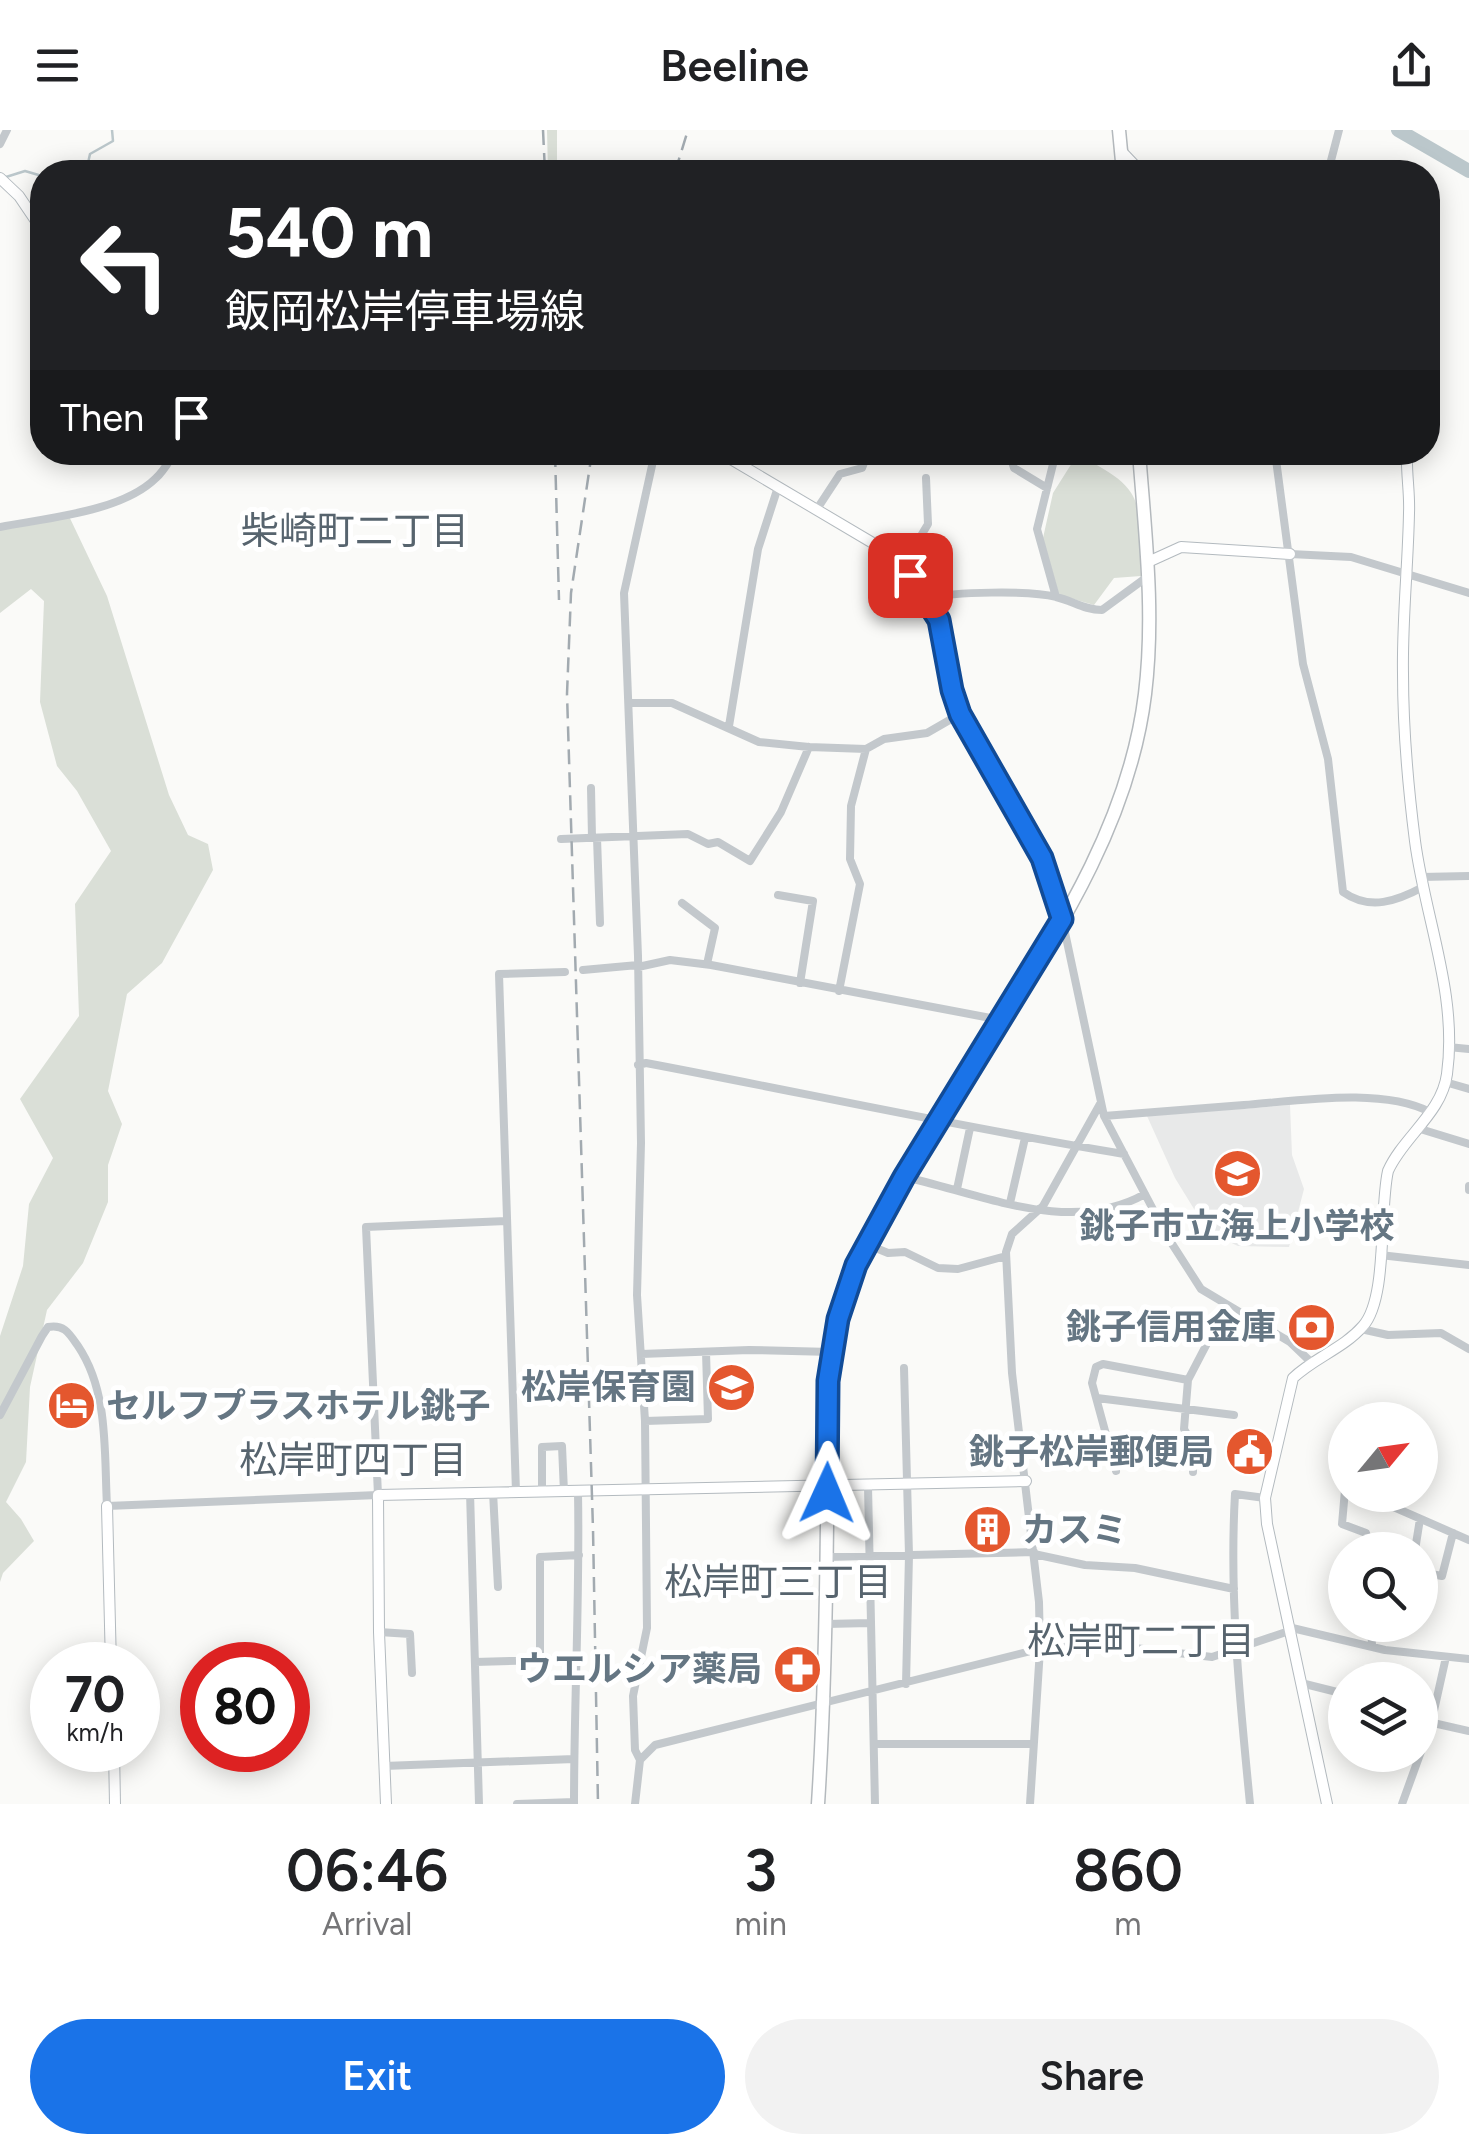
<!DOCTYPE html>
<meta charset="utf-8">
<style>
:root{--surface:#fff;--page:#f2f2f2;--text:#202124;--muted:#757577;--accent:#1a73e8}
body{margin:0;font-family:Figtree,"Noto Sans JP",sans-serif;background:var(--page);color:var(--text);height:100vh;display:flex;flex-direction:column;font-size:38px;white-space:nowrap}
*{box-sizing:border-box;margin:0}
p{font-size:32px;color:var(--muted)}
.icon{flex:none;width:55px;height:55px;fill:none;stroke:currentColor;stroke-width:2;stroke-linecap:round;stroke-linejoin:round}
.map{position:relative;height:1674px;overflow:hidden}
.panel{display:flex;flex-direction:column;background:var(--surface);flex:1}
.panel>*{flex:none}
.hud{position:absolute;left:30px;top:30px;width:1410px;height:305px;border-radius:40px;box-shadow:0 5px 25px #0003;background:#202124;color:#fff;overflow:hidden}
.needle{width:65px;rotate:61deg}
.fabs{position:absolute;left:1328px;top:1272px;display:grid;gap:20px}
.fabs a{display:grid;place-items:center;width:110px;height:110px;border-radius:50%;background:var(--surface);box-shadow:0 5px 25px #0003;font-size:50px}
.speed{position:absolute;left:30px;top:1512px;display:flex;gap:20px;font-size:50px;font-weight:700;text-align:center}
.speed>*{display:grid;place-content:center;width:130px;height:130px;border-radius:50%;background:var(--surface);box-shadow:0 5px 25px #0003;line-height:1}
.speed small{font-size:25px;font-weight:400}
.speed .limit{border:15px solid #d22;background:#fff;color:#111}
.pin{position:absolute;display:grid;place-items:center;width:85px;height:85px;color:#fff;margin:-42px;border-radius:20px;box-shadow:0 5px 15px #0006}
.me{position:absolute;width:110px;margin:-55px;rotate:1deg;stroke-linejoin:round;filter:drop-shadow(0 0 8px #0008)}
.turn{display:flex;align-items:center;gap:35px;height:210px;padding:0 30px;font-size:45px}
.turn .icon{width:130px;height:130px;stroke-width:2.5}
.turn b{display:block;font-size:70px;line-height:85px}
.then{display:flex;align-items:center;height:95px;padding:0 30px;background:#0003;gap:20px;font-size:38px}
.eta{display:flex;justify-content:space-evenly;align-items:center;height:170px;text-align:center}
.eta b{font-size:60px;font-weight:600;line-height:70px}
.action{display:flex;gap:20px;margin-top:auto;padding:20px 30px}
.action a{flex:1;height:115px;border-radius:60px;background:var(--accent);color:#fff;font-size:40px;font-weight:600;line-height:115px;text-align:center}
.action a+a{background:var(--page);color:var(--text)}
header{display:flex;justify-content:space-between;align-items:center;height:130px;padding:0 30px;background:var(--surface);font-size:45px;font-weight:600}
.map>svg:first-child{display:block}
.built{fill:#e8e9e9}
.green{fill:#dadfd7}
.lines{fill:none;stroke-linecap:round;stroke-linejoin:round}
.stream{stroke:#bbc7cb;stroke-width:2.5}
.river{stroke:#bbc7cb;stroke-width:14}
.secondary-casing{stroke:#b3babf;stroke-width:12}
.highway-casing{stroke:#b4b9bd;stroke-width:15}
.street{stroke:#c3c8cc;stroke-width:8}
.secondary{stroke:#fff;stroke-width:10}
.highway{stroke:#fff;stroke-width:12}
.rail{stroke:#a2aab0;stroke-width:2.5;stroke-dasharray:15 8;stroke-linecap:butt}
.route-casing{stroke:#114b97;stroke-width:25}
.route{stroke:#1a73e8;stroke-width:18}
.labels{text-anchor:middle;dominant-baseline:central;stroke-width:10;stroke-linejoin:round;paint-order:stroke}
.poi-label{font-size:35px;font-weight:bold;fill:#657683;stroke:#fff;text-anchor:end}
.neighbourhood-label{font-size:38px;fill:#57646e;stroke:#fff}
</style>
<header><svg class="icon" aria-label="menu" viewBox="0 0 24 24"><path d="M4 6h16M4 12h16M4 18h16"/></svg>Beeline<svg class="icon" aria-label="share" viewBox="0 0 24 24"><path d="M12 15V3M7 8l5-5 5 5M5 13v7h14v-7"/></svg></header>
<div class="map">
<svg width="1469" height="1674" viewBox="0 0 1469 1674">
<rect width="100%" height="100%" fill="#fafaf8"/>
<path class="built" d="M1290 975 1292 1025 1304 1059 1289 1117 1238 1116 1221 1108 1202 1092 1175 1048 1147 986Z"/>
<path class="green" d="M547 0H557V42H548Z
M1077 325C1150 360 1138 372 1141 446L1114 448 1094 475 1059 465 1043 408 1053 363Z
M67 382 107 466 169 665 188 705 208 714 213 740 162 833 127 864 108 961 122 994 108 1035V1072L83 1133 47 1180 30 1257 26 1332 6 1372 21 1389 34 1411 3 1443 0 1452V1206L23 1136 29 1074 53 1028 20 969 79 886 75 774 111 721 77 661 57 636 40 572 44 471 31 459 0 483V399Z"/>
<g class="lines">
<path class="stream" d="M79 42 88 33 90 24 113 11 112 0
M6 47 25 41 42 46"/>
<path class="river" d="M1398 0 1469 41"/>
<defs>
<path id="secondary" d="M1121 21 1141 42
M0 48 19 66 42 100
M719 322 888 422C908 440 929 466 939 492 951 521 948 555 960 584L1042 728 1062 789
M1148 432 1181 417 1290 424
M107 1376 111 1535
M114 1620 115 1674
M386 1674 379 1502 378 1365 1026 1351
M1327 1674 1267 1394 1265 1368 1293 1248C1314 1228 1344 1218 1363 1196 1388 1168 1379 1080 1388 1041 1403 1007 1442 983 1447 944 1458 865 1425 788 1415 711 1408 656 1403 599 1403 544 1402 490 1408 437 1409 383 1410 363 1406 343 1407 322"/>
<path id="highway" d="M1119 0 1123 42
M818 1674C824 1581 826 1488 827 1394 827 1317 821 1237 847 1162 871 1089 920 1023 960 957 1035 833 1127 712 1145 564 1155 483 1145 403 1139 322"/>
</defs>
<use href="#secondary" class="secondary-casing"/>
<use href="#highway" class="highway-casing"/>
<path class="street" d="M0 14 7 0
M1328 42 1339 0
M1009 322 1014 338 1047 358
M1056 322 1037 399 1056 467
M1275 322 1303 534 1328 629 1343 762C1370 781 1397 771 1423 757
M817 379 840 344 862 338 868 322
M0 397C46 388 122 382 156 348 164 341 169 331 175 322
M1290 424 1351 427 1469 463
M903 436 928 394 926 348
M926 468C954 462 1029 460 1056 467 1073 471 1084 480 1102 480L1147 447
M630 573H672L759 612 809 617 866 619 884 609 927 603 960 584
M729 596 758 419 778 357
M591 658 592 708
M597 708 600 793
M561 709 688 704 708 714 718 712 750 731 781 682 809 617
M1421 747 1469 746
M778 765 813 771 800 853
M682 773 715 798 707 834
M1063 793 1104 986 1167 1106 1201 1159 1290 1212 1312 1233
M638 837 670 830 711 835 1001 890
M583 840 638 835
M839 861 860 754 850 729 851 676 866 619
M1448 917 1469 919
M638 935 646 933C805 963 964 998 1124 1024
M1445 952 1469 959
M1104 986C1151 982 1198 979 1244 975 1298 971 1381 957 1430 982
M1417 998 1469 1014
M905 1047C981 1064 1071 1106 1145 1064
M1469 1056V1060
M957 1059 970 998
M1010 1073 1025 1008
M866 1114 888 1123 905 1122 938 1138 958 1139 1006 1126
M1380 1125 1469 1135
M1361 1199 1388 1205 1441 1203 1469 1219
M641 1224 749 1220 832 1222
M904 1238 909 1425 906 1554
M1097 1268 1234 1285
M0 1285 42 1206 48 1197C64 1194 69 1203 78 1216 109 1262 104 1322 107 1376L378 1365 366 1097 506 1091
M645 1291 708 1289 706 1222
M1116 1341 1092 1253 1096 1237 1103 1234 1188 1250
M1193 1342V1314L1184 1299 1188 1250 1226 1177
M868 1356 875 1674
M1345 1360 1342 1394 1366 1403 1370 1420
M470 1362 479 1674
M493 1362 498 1457
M516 1362 499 844 565 842
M542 1362V1317L562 1316 564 1362
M1366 1365 1469 1410
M1415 1420 1420 1389
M1034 1424 1085 1435 1135 1438 1234 1459
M826 1427 1034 1422
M1420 1442 1442 1446 1453 1403
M826 1494 870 1493
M1371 1495 1372 1515
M1288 1497 1385 1520 1469 1529
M379 1502 410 1504 412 1543
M540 1530V1427L579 1425
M475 1532 575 1529
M1301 1553 1345 1564
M1420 1590 1469 1601
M875 1614H1033
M640 1630 655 1615 1059 1514 1092 1513 1212 1527 1289 1501
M384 1636 574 1629
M517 1674 574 1672
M574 1674C574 1570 580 1467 578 1363
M635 1674 640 1630 635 1620 633 1566 647 1498 645 1291 637 1165 641 1013 638 826 624 463 655 322
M1030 1674 1040 1519 1039 1472 1012 1243 1006 1122 1012 1104 1043 1076 1100 974
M1250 1674C1240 1571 1229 1468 1235 1364L1265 1368
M1402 1674 1431 1594 1446 1527"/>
<use href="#secondary" class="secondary"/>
<use href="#highway" class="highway"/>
<path class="rail" d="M543 0 545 42
M675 42 688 0
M555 322 559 470
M592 322 571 463 567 564 593 1399 598 1674"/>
</g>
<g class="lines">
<defs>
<path id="route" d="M827 1363 828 1251 838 1189 856 1135 904 1047 1062 789 1042 728 960 584 952 560 939 490 910 445"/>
</defs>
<use href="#route" class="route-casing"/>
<use href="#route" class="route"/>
</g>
<defs>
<symbol id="school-disc" viewBox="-11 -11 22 22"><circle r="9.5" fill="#e4572e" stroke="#fff"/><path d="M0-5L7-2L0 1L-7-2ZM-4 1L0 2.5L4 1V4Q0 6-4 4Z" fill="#fff"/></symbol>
<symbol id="bank-disc" viewBox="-11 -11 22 22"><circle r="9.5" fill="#e4572e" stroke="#fff"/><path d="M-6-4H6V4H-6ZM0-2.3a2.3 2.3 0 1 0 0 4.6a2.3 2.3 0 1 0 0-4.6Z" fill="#fff"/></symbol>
<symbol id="hotel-disc" viewBox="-11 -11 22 22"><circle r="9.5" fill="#e4572e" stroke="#fff"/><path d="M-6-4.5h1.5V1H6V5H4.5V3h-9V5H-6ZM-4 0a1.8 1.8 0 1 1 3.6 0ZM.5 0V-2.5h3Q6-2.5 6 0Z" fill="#fff"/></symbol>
<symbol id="civic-disc" viewBox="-11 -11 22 22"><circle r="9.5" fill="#e4572e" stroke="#fff"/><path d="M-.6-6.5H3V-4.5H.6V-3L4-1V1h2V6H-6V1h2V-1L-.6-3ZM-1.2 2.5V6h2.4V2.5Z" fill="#fff"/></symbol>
<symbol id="building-disc" viewBox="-11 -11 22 22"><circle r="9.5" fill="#e4572e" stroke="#fff"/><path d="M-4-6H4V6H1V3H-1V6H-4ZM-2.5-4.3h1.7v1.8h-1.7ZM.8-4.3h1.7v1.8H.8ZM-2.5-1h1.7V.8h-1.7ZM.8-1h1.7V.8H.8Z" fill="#fff"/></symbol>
<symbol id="pharmacy-disc" viewBox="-11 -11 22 22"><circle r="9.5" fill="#e4572e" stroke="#fff"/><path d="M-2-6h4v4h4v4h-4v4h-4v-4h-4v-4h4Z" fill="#fff"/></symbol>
</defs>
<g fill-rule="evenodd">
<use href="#school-disc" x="1210" y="1016" width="55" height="55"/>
<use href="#bank-disc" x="1284" y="1170" width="55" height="55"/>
<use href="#school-disc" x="704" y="1230" width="55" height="55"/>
<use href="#hotel-disc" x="44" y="1248" width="55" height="55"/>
<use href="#civic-disc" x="1222" y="1294" width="55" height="55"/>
<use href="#building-disc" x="960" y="1372" width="55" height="55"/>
<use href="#pharmacy-disc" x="770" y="1512" width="55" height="55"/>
</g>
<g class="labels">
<g class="poi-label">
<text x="1237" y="1096" text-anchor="middle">銚子市立海上小学校</text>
<text x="1276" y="1197">銚子信用金庫</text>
<text x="696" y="1257">松岸保育園</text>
<text x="106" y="1276" text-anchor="start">セルフプラスホテル銚子</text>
<text x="1214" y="1322">銚子松岸郵便局</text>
<text x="1022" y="1400" text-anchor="start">カスミ</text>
<text x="762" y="1539">ウエルシア薬局</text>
</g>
<g class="neighbourhood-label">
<text x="355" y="401">柴崎町二丁目</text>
<text x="353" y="1330">松岸町四丁目</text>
<text x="778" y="1452">松岸町三丁目</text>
<text x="1141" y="1511">松岸町二丁目</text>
</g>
</g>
</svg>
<div class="fabs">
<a><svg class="needle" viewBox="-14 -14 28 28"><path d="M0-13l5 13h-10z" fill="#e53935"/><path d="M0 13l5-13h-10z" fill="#757577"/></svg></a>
<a><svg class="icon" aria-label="search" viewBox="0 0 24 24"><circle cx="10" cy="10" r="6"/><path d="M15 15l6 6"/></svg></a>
<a><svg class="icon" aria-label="layers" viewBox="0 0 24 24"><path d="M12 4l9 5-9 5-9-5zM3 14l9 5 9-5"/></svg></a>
</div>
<div class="speed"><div>70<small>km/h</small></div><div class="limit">80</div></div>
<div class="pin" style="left:910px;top:445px;background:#d93025"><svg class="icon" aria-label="arrive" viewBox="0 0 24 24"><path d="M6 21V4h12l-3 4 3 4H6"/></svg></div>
<svg class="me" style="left:827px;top:1363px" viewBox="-20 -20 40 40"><path d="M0-17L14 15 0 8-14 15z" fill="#1a73e8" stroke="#fff" stroke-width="4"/></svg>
<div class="hud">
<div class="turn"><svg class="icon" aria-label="left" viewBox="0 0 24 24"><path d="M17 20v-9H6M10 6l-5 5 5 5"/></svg><div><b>540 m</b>飯岡松岸停車場線</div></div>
<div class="then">Then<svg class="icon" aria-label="arrive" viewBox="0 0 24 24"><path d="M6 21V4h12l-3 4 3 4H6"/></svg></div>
</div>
</div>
<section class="panel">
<div class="eta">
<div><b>06:46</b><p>Arrival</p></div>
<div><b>3</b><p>min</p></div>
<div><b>860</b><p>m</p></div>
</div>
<div class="action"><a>Exit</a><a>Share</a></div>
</section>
